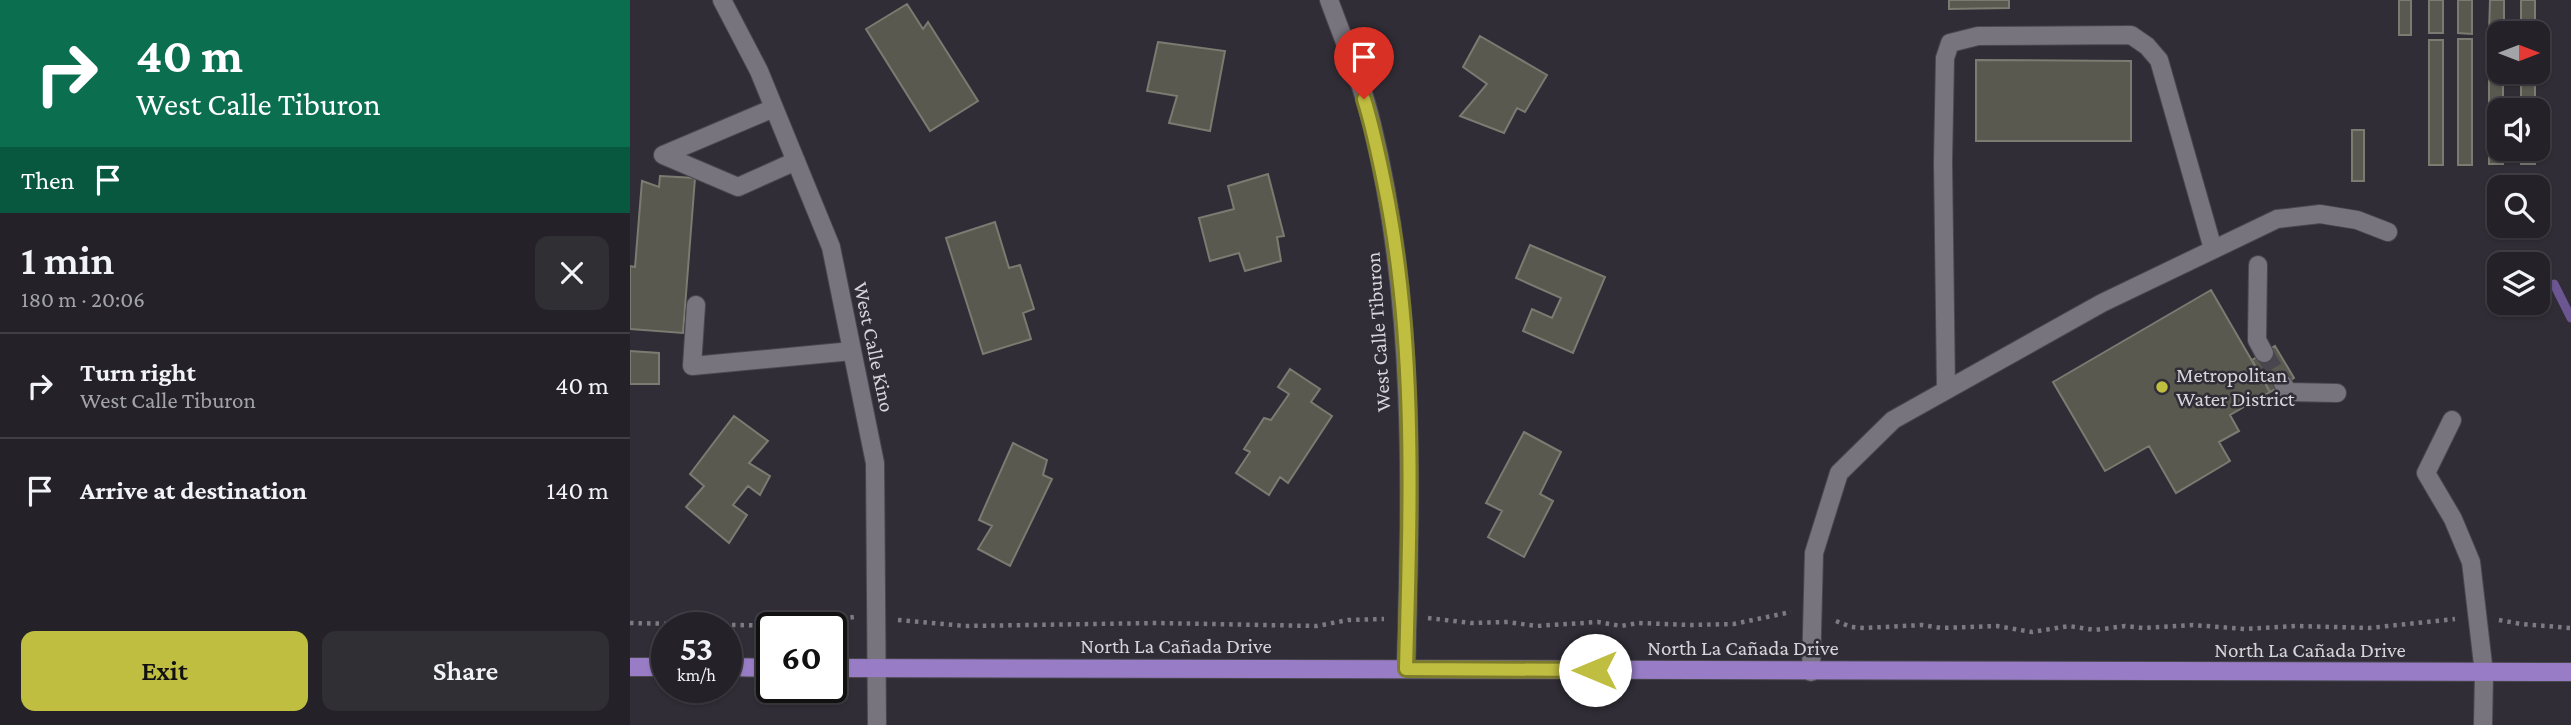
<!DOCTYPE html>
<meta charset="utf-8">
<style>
:root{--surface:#242228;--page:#302f34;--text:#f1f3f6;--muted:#a3a4a8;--line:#413f45;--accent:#c0be41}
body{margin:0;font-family:"Crimson Pro",serif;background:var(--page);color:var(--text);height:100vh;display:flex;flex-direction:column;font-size:26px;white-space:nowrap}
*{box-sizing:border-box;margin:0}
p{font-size:23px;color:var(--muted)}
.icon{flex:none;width:38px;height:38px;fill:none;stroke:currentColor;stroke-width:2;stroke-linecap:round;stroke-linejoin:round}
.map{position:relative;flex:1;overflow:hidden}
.sheet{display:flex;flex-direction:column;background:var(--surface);width:630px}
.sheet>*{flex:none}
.hud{background:#0b6e4f;color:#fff;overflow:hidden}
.needle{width:46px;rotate:90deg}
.buttons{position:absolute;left:1857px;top:21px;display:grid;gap:14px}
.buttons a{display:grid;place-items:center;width:63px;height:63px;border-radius:14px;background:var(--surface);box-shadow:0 2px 5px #0004,0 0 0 2px var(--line);font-size:35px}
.speed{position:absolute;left:21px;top:612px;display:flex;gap:14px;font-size:35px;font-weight:700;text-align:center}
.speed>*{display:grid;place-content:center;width:91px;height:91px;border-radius:50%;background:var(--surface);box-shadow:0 2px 5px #0004,0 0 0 2px var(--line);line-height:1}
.speed small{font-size:18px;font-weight:400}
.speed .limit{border:4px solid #111;border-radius:10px;background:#fff;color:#111}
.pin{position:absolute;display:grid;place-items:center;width:60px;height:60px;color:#fff;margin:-72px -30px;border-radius:50% 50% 50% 0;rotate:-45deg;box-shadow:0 0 7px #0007}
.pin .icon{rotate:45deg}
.me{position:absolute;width:77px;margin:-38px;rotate:270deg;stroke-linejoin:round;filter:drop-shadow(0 0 5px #0008)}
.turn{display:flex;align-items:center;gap:24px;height:147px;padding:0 21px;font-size:32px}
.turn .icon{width:91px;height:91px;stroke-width:2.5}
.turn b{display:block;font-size:49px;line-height:60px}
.then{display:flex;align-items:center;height:66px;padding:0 21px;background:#0003;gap:14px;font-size:26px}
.round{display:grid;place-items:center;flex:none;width:74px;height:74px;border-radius:14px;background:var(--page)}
.summary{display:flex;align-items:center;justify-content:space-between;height:119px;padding:0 21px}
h1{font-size:42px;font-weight:600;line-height:52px}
.action{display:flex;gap:14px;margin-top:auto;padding:14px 21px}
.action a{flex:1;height:80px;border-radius:14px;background:var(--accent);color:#111;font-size:28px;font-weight:600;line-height:80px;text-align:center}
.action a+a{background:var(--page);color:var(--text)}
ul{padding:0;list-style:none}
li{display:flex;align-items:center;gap:21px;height:105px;padding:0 21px;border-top:2px solid var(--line)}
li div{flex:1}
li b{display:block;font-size:26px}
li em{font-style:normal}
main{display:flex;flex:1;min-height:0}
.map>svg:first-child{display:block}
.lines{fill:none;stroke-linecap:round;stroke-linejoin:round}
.stream{stroke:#6b5691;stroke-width:9}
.building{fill:#595950;stroke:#7a7b71;stroke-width:2}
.minor-tunnel{stroke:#49464f;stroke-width:18;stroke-dasharray:18 9;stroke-linecap:butt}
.minor-casing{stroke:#49484e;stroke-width:20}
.major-casing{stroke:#49484e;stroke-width:20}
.path{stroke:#7d7b82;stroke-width:4.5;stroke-dasharray:3.5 5;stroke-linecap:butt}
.minor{stroke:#77747e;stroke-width:18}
.major{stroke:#987dc6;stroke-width:18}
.route-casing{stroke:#7d7c2a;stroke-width:18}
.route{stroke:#c0be41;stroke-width:12}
.poi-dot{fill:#c0be41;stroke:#302d36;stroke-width:2.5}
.labels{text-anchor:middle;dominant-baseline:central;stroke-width:5;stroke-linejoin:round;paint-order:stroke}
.street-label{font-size:21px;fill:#d6d5da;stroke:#302d36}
.poi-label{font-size:21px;fill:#d6d5da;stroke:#302d36;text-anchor:start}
</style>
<main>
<section class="sheet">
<div class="hud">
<div class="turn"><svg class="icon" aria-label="right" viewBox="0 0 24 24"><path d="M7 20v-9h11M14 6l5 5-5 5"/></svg><div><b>40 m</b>West Calle Tiburon</div></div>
<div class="then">Then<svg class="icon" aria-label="arrive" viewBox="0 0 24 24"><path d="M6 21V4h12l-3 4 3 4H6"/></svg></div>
</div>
<div class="summary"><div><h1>1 min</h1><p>180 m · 20:06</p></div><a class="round"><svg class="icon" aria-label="close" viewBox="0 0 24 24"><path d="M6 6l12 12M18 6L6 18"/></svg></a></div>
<ul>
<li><svg class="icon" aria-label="right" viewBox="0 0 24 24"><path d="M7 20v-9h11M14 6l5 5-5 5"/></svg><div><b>Turn right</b><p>West Calle Tiburon</p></div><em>40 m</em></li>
<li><svg class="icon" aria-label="arrive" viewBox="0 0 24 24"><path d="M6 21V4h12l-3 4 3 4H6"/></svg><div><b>Arrive at destination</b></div><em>140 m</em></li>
</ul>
<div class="action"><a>Exit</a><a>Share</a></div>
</section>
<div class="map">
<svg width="1941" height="725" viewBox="0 0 1941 725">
<rect width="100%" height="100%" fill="#302d36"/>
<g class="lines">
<path class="stream" d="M1924 284 1941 318"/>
</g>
<path class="building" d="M1319 0H1379V8L1319 9Z
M1769 0H1781V35H1769Z
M1799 0H1813V33H1799Z
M1828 0H1842V34L1828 33Z
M1860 0H1874V33H1859Z
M1891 0H1905V33H1891Z
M277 4 293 29 298 22 348 101 300 131 236 29Z
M850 36 917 75 895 112 887 108 874 133 830 116 857 84 833 67Z
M1828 39H1842V165H1828Z
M1859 39H1869V72H1873V110H1869V149H1873V164H1859Z
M1799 40H1813V165H1799Z
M528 42 595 51 580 131 539 123 547 96 517 91Z
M1346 60 1501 61V141H1346Z
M1891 72H1905V110H1891Z
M1722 130H1734V181H1722Z
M1891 149H1905V164H1891Z
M638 174 654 236 647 237 651 261 615 271 609 253 580 261 569 218 604 209 598 186Z
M30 176 65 178 53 333 0 329V266L5 267 12 181 29 187Z
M365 222 379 268 390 265 404 309 393 313 401 339 353 354 316 238Z
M900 245 975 277 943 353 893 331 902 309 922 318 931 298 886 278Z
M1581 290 1640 392 1600 415 1609 431 1589 442 1600 461 1546 493 1519 446 1475 471 1423 382Z
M1645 346 1664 378 1640 392 1622 360Z
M0 351 29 353V384H0Z
M660 369 690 389 681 402 702 416 658 483 650 477 639 495 606 473 620 452 614 449 634 418 641 420 659 394 648 387Z
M104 416 138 441 119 463 140 476 130 495 118 486 103 505 117 515 99 543 56 507 74 486 60 474Z
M894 432 931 452 910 494 923 501 894 557 858 537 872 511 856 503Z
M383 443 417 460 413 475 422 479 380 566 348 549 362 526 349 520Z"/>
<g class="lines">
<path class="minor-tunnel" d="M1634 353 1653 384"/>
<defs>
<path id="minor" d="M92 0 129 71 201 247 245 463 247 725
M699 0C714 41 732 83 742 125 786 303 781 488 776 669
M33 155 108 187 166 161
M33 155 144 108
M1628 265 1627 340 1634 353
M66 305 62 366 222 351
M1653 384 1658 392 1707 393
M1316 390 1313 162 1315 58 1320 43 1348 36 1501 35 1517 46 1529 60 1583 249
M1822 420 1796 473 1823 519 1841 562 1854 673 1853 725
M1181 672 1184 553 1209 473 1263 420 1472 303 1647 219 1690 214 1727 220 1758 232"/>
<path id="major" d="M0 667H37
M96 667 142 668
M201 668 1941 672"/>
</defs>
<use href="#minor" class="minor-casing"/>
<use href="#major" class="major-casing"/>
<path class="path" d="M798 618 841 623 878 622 906 626 968 622 991 626 1008 623 1061 625 1104 624 1161 612
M268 620 335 626 528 623 687 626 718 620 754 619
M1869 620 1891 624 1941 628
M1206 621 1221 627 1235 628 1292 625 1311 628 1367 626 1402 632 1439 626 1465 630 1495 626 1513 628 1563 625 1615 629 1667 626 1739 628 1825 619
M0 623 157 626 224 617"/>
<use href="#minor" class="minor"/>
<use href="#major" class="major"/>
</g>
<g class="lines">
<defs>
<path id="route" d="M734 99C743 128 749 157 755 187 787 344 780 509 776 669L965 670"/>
</defs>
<use href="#route" class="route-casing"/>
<use href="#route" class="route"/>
</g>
<circle class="poi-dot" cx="1532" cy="387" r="7"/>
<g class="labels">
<g class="street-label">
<text transform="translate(748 332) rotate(-94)">West Calle Tiburon</text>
<text transform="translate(244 347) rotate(78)">West Calle Kino</text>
<text x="546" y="646">North La Cañada Drive</text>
<text x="1113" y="648">North La Cañada Drive</text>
<text x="1680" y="650">North La Cañada Drive</text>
</g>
<g class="poi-label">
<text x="1546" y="375">Metropolitan<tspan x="1546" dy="24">Water District</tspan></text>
</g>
</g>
</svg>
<div class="buttons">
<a><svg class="needle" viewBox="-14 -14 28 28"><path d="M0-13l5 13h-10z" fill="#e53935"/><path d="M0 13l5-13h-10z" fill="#a3a4a8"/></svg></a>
<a><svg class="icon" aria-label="sound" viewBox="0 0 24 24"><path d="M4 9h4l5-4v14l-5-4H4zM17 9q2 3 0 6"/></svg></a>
<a><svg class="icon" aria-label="search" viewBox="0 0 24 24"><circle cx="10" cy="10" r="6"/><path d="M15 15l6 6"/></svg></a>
<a><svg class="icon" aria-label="layers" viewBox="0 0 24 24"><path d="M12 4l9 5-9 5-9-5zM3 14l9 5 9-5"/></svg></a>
</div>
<div class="speed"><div>53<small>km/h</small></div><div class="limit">60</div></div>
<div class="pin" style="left:734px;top:99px;background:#d93025"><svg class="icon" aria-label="arrive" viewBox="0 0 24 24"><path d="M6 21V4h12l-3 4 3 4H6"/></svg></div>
<svg class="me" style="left:965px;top:670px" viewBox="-20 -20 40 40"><circle r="19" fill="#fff"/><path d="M0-13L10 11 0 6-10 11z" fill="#c0be41"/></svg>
</div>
</main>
